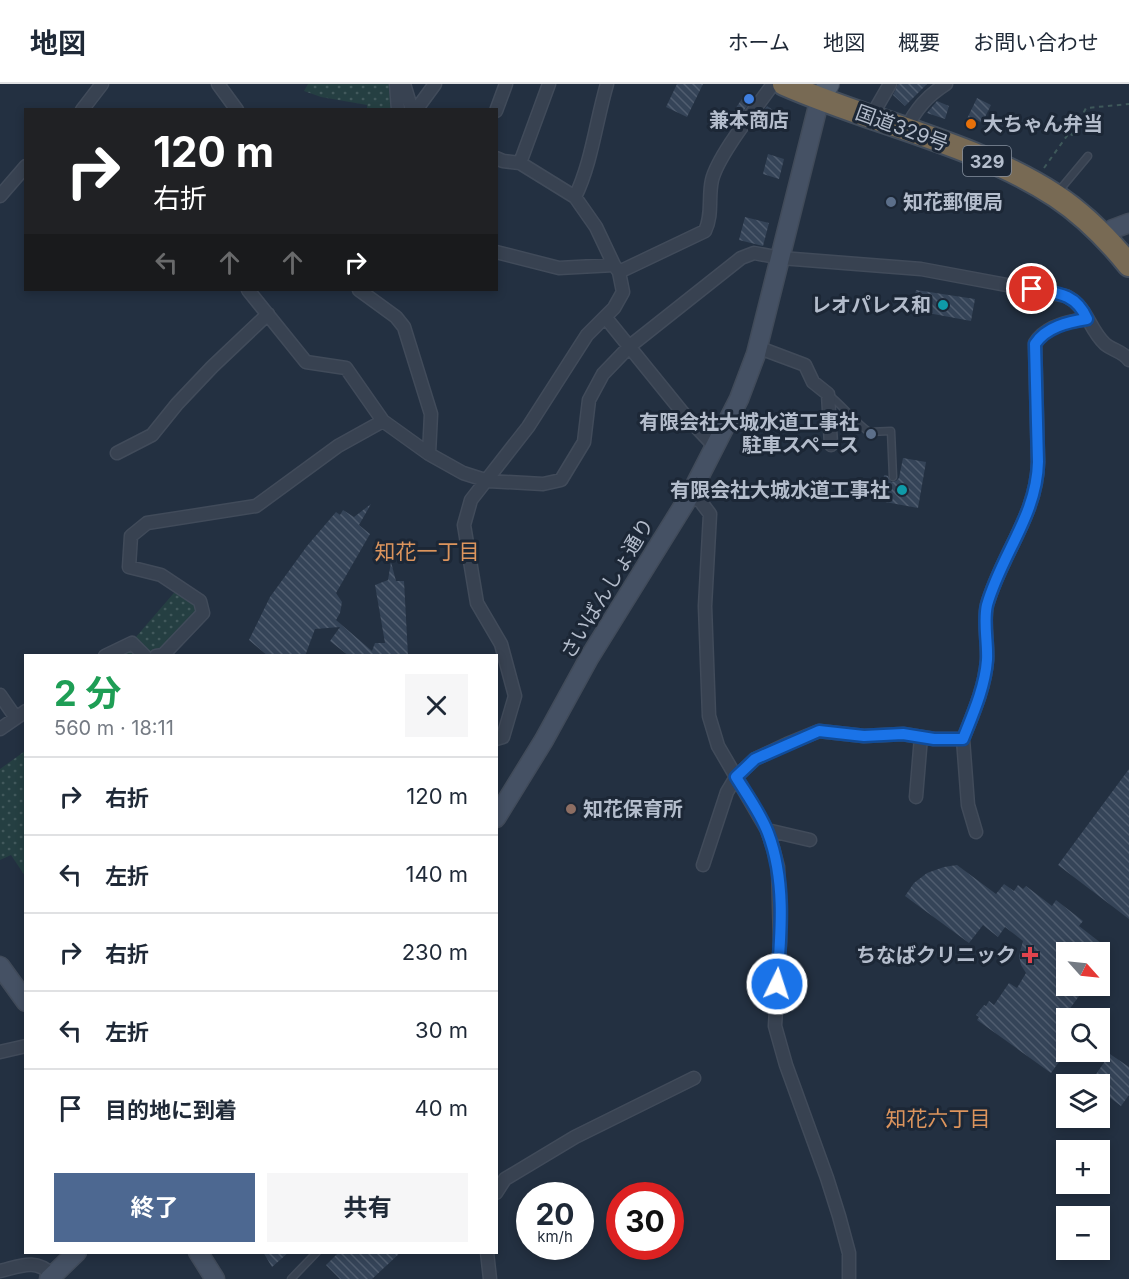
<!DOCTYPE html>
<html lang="ja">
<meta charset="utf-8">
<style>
:root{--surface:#fff;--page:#f6f6f7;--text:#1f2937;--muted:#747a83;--line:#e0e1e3;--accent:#4d6891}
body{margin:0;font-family:Inter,"Noto Sans JP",sans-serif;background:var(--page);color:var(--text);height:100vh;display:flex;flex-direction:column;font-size:22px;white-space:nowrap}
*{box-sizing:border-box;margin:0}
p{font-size:20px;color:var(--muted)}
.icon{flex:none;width:33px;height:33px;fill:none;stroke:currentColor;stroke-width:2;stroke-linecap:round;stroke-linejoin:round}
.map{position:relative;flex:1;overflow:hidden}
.drawer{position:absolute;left:24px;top:570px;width:474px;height:600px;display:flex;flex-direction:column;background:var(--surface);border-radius:0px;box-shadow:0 3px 9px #0003}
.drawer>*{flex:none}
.hud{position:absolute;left:24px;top:24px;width:474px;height:183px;border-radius:0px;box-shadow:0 3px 9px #0003;background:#202124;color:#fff;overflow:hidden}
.needle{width:39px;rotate:117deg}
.controls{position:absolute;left:1056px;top:858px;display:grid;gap:12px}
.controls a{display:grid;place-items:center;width:54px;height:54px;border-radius:0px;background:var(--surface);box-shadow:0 3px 9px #0003;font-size:30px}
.speed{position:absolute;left:516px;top:1098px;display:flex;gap:12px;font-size:30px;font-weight:700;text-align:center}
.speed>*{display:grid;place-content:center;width:78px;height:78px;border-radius:50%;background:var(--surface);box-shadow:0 3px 9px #0003;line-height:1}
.speed small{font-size:15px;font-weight:400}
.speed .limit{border:9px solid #d22;background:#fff;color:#111}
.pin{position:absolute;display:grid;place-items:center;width:51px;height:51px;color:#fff;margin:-26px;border:3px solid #fff;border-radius:50%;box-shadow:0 2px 6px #0007}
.me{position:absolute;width:66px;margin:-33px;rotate:4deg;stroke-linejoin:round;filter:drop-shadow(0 0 4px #0008)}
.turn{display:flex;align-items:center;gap:21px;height:126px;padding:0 30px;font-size:27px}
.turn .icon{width:78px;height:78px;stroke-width:2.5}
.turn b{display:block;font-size:42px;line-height:51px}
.lanes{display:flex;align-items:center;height:57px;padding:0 30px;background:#0003;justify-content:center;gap:30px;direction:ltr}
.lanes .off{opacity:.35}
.round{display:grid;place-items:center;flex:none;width:63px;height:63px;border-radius:0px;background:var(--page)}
.summary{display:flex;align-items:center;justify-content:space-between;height:102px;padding:0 30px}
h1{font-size:36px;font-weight:700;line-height:45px;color:#1e9e55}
.cta{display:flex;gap:12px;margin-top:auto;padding:12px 30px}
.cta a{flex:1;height:69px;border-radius:0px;background:var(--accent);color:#fff;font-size:24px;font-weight:700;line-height:69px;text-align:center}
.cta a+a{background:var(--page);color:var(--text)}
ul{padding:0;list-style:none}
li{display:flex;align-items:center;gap:18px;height:78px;padding:0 30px;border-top:2px solid var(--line)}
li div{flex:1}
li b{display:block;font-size:22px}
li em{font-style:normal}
header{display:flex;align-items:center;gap:36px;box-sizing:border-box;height:84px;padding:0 30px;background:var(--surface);border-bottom:2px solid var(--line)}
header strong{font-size:28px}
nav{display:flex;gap:33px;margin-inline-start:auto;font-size:21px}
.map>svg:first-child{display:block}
.grass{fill:url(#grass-dots)}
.building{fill:url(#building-back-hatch)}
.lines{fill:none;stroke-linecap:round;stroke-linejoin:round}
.lane-casing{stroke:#414b5a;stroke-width:9}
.street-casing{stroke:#414b5a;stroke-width:15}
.secondary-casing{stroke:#414b5a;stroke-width:21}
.primary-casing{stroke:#414b5a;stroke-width:22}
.highway-casing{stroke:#424d5c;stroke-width:26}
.path{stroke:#3e585a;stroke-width:2;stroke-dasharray:4.5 4.5;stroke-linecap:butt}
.lane{stroke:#384251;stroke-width:6}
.street{stroke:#384251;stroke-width:12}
.secondary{stroke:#455164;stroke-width:18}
.primary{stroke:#556171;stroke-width:20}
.highway{stroke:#786a54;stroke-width:22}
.route-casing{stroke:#114b97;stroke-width:15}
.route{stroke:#1a73e8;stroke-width:10}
.shop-dot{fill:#3f7fe0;stroke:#1c2736;stroke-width:2}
.food-dot{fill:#e8710a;stroke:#1c2736;stroke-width:2}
.service-dot{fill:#5c6f8a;stroke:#1c2736;stroke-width:2}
.culture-dot{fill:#0f9aa8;stroke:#1c2736;stroke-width:2}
.education-dot{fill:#8d6e63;stroke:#1c2736;stroke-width:2}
.health-dot{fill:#e0444e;stroke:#1c2736;stroke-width:2}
.labels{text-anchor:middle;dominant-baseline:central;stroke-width:6;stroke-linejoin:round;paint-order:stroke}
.shield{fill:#1c2736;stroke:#86909f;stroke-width:1.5}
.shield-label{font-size:18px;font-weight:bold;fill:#b4bdcc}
.poi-label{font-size:20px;font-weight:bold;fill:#b4bdcc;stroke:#1c2736;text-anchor:end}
.street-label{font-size:20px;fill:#b4bdcc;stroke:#1c2736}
.neighbourhood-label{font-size:21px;fill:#dd955d;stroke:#1c2736}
</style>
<header>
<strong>地図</strong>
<nav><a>ホーム</a><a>地図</a><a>概要</a><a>お問い合わせ</a></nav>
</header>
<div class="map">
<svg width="1129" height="1195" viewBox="0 0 1129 1195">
<defs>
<pattern id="grass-dots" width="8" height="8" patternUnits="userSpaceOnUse" patternTransform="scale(1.5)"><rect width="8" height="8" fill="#253f42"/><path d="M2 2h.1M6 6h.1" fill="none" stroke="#42595c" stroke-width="1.8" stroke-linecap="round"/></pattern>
<pattern id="building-back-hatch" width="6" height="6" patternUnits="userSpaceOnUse" patternTransform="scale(1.5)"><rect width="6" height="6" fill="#354458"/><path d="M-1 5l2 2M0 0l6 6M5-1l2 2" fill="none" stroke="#505d6f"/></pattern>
</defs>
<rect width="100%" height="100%" fill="#233041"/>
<path class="grass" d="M308 0H390L392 25H367V21L321 13 304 7Z
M179 503 203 529 163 571 106 572 129 561Z
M25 667V792L11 771 0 776V685Z"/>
<path class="building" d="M677 0H703L687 33 666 23Z
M898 0H927L905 22 893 11Z
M746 9 753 14 737 36 731 31Z
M977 14 991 21 982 39 977 36 973 43 965 39Z
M937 17 949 22 945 35 927 29Z
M767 22 780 31 769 46 756 37Z
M768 70 784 75 779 95 763 90Z
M745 133 769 139 763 162 739 156Z
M916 206 975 215 971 237 912 226Z
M903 374 926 378 918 424 880 417 884 391 888 392 891 398 896 397 899 394Z
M371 420 359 441 370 450 336 509 342 518 340 529 336 536 372 567 375 559H385L375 501 388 496 391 478 396 497H404L408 572H349L330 557 340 543 315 545 305 572H268L249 556 270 513 307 462 336 428 340 431 343 426 354 433Z
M1129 685V835L1058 781Z
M957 781 996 810 1004 800 1014 807 1018 801 1023 805 1026 802 1052 822 1056 816 1083 837 1079 842 1101 859 1094 868H1066V902H1073L1082 908 1063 934 1066 937V968L1051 989 977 936 979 933 976 931 984 921 986 922 989 917 994 921 1009 899 1017 904 1026 889 1021 881 1019 872 1023 857 1005 843 998 853 983 841 969 859 905 812 914 799 927 789 944 783Z
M1110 970 1129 983V1011L1121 1022 1100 1006V1000H1092L1096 995 1094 993Z
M263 1168H289L272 1183Z
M339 1168H401L372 1195H340L326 1181Z"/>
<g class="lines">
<defs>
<path id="lane" d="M1058 108 1088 72
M828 310C843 322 854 337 869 348L891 347 893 393
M291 1195 317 1168"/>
<path id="street" d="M218 0 237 26
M396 0 398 26
M404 0 412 26
M82 26 102 0
M416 26 435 0
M496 27 506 0
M871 33 890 0
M906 45C916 25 927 12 946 0
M496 74 503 77 520 79 575 113 596 143 614 181 619 188 623 208 614 224 587 251 528 343 471 416 464 441 477 519 501 560 515 612 503 653 496 655
M520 79 549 0
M0 112 26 82
M575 113C592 78 596 37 607 0
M496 168 559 184 614 181
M619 188 705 147C713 131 708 113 712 96 718 71 757 23 773 0
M248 206 306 278 346 284 383 337
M359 206 396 233 404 243 431 330 429 370
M606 234 683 329 715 363
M757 263 805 281 813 298 828 310 831 361
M117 369 152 351 177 320 212 283 268 230
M690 411 701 418 710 430 705 522 709 632 718 662 767 746 773 764 778 783 780 857 775 942 786 981 827 1094 839 1132 849 1169V1195
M105 572 132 559 145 572
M156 572 163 571 203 529 200 517 161 491 129 483 131 452 147 439 256 422 338 362 383 337 429 370 463 389 488 397 543 400 561 396 584 358 589 316 603 290 630 262 741 174 754 169 781 174 921 185 1066 212C1088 223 1088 244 1105 260 1112 266 1124 268 1129 276
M0 611 16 634
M0 645 26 627
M963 655 968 721 976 748
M916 713 921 653
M767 746 810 756
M703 781 727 708 736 693 755 675 787 660 819 647 864 652 903 650 934 655H963C973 630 985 603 987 576 988 558 983 537 987 521 1001 471 1037 431 1038 378L1035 259C1045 243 1068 237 1087 235
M0 968 26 962
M496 1109 505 1095 575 1053 694 994
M487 1168 490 1195
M0 1187C21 1182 35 1174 53 1191"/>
<path id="secondary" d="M1104 153 1113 145 1129 139
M496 734 544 656 589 574 690 411 739 315 756 270 820 14
M0 882 26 918
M198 1168 215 1195
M49 1195 77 1168"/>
<path id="primary" d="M820 14 829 0"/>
<path id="highway" d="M784 0C872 39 975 59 1056 112 1083 130 1108 155 1129 181"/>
</defs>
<use href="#lane" class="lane-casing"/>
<use href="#street" class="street-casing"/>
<use href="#secondary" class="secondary-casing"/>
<use href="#primary" class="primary-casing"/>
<use href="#highway" class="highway-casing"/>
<path class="path" d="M1044 84 1069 49 1072 51 1086 24 1129 20"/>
<use href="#lane" class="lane"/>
<use href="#street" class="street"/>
<use href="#secondary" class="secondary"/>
<use href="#primary" class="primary"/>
<use href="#highway" class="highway"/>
</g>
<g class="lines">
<defs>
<path id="route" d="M777 900C781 850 786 796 768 749 761 730 747 711 736 693L755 675 819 647 864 652 903 650 934 655H963C973 630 985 603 987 576 988 558 983 538 987 521 1001 471 1037 431 1038 378L1035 260C1046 243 1068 238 1087 235 1076 209 1057 209 1032 205"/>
</defs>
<use href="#route" class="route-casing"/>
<use href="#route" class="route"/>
</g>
<circle class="shop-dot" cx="749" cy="15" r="6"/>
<circle class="food-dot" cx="971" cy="40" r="6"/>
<g class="service-dot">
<circle cx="891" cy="118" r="6"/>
<circle cx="871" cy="350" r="6"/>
</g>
<g class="culture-dot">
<circle cx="943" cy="221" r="6"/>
<circle cx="902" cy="406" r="6"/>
</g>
<circle class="education-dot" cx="571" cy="725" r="6"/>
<path class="health-dot" d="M1027 862h6v6h6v6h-6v6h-6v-6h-6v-6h6z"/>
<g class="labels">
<rect class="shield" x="963" y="62" width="48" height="30" rx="4.5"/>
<g class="shield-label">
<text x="987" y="77">329</text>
</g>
<g class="poi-label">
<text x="749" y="36" text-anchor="middle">兼本商店</text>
<text x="983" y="40" text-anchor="start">大ちゃん弁当</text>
<text x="903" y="118" text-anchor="start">知花郵便局</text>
<text x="931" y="221">レオパレス和</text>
<text x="859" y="338">有限会社大城水道工事社<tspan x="859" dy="23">駐車スペース</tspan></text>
<text x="890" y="406">有限会社大城水道工事社</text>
<text x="583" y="725" text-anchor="start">知花保育所</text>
<text x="1016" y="871">ちなばクリニック</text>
</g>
<g class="street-label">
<text transform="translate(902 44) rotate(20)">国道329号</text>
<text transform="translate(607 504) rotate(-59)">さいばんしょ通り</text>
</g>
<g class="neighbourhood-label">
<text x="427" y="467">知花一丁目</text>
<text x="938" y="1034">知花六丁目</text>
</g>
</g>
</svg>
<div class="controls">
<a><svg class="needle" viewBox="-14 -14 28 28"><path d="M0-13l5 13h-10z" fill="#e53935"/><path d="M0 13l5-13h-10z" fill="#747a83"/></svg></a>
<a><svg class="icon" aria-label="search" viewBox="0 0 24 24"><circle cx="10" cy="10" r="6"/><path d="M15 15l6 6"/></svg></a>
<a><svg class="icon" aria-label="layers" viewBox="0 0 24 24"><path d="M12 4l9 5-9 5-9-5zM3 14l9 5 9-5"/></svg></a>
<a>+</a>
<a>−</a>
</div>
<div class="speed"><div>20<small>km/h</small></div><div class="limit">30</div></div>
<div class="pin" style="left:1032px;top:205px;background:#d93025"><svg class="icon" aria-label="arrive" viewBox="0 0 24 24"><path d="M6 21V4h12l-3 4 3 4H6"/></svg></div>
<svg class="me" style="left:777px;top:900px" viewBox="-20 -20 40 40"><circle r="17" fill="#1a73e8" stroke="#fff" stroke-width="3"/><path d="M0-11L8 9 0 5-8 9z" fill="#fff"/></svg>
<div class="hud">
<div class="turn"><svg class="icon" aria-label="right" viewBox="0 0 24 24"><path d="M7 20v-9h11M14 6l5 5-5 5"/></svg><div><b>120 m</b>右折</div></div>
<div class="lanes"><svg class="icon off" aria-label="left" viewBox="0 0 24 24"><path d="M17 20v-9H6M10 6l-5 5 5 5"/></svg><svg class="icon off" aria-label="ahead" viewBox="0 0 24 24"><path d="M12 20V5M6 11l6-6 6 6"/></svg><svg class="icon off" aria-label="ahead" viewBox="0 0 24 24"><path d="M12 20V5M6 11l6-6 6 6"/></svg><svg class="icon" aria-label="right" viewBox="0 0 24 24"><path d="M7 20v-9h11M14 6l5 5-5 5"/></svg></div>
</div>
<section class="drawer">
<div class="summary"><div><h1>2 分</h1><p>560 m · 18:11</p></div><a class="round"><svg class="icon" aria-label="close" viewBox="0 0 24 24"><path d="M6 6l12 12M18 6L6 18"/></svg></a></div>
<ul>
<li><svg class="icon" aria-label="right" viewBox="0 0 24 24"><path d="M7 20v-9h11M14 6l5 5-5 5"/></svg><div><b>右折</b></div><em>120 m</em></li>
<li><svg class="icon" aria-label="left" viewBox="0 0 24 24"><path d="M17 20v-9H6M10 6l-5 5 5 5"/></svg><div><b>左折</b></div><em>140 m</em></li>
<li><svg class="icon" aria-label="right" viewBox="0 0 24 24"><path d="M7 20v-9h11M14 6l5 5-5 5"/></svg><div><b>右折</b></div><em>230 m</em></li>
<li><svg class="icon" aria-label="left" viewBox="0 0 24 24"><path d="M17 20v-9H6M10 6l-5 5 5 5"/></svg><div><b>左折</b></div><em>30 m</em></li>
<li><svg class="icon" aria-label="arrive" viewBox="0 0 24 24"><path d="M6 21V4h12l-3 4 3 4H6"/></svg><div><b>目的地に到着</b></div><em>40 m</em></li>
</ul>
<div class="cta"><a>終了</a><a>共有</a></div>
</section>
</div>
